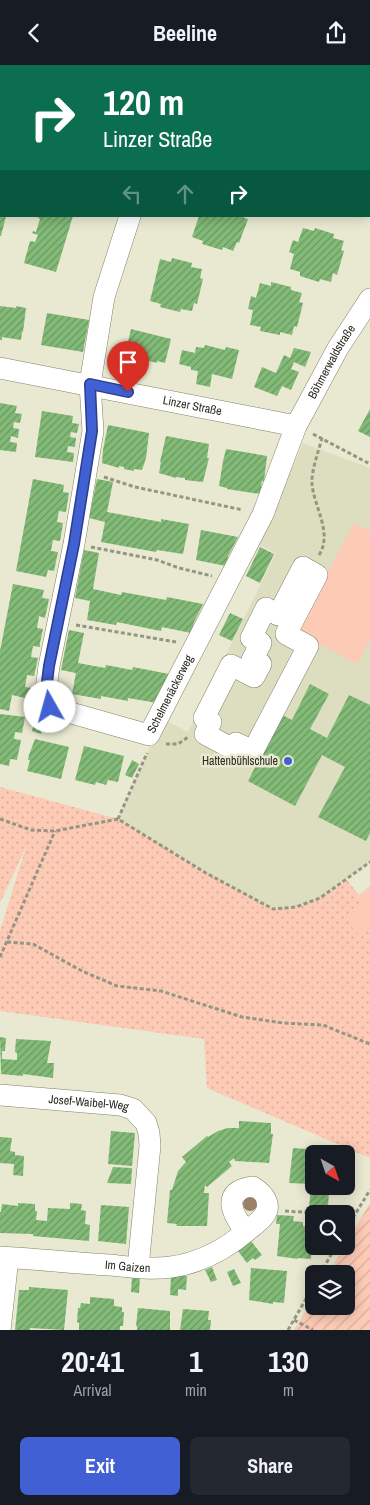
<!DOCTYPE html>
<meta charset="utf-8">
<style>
:root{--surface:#171b24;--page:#242831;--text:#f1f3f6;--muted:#9ea1a6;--accent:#4160d3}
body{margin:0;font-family:"Archivo Narrow",sans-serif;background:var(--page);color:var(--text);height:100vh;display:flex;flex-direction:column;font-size:19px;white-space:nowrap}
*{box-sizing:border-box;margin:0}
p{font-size:16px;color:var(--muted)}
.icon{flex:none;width:28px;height:28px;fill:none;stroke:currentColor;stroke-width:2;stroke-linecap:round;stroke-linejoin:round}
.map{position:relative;height:1265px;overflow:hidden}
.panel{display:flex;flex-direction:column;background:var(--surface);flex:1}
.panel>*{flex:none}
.guide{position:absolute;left:0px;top:0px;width:370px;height:152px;box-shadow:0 2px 12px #0003;background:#0b6e4f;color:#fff;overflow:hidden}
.needle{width:32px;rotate:140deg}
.tools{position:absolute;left:305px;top:1080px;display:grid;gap:10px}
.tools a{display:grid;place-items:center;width:50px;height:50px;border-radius:8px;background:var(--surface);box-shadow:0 2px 12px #0003;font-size:25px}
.pin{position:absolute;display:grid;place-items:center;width:42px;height:42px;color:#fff;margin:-51px -21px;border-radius:50% 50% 50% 0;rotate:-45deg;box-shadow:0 0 5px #0007}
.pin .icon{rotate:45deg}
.me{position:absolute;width:55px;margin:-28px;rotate:353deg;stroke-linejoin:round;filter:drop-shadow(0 0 4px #0008)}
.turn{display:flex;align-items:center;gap:18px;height:105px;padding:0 20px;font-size:22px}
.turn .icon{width:65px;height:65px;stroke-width:2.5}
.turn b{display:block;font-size:35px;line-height:42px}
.lanes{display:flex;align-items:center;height:48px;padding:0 20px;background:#0003;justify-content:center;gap:25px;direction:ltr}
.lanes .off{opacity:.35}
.eta{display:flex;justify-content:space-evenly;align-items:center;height:85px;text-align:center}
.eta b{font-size:30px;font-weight:700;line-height:35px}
.action{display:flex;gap:10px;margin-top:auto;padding:10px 20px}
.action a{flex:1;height:58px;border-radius:8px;background:var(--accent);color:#fff;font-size:20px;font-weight:700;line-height:58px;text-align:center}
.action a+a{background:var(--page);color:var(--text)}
header{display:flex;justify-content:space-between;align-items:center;height:65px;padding:0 20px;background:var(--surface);font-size:22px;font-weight:700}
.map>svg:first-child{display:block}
.built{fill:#dddebf}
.grass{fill:url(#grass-dots)}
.garden{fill:url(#garden-furrows)}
.pitch{fill:#fccab5}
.building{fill:url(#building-hatch)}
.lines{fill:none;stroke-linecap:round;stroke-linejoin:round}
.street-casing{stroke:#81816c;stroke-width:22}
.path{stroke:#959584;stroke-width:3;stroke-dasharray:4 2.5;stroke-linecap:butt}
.street{stroke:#fff;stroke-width:21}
.tree{fill:#9b7f67}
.route-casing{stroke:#2a3e89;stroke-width:12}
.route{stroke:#4160d3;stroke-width:9}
.poi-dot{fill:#4160d3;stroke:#e9e9d2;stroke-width:2}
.labels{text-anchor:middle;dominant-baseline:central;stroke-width:5;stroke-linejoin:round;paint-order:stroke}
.street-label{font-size:12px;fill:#2a2b22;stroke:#e9e9d2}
.poi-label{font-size:12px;fill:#2a2b22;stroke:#e9e9d2;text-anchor:end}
</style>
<header><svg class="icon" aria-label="back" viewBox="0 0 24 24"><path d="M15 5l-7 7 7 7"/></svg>Beeline<svg class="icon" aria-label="share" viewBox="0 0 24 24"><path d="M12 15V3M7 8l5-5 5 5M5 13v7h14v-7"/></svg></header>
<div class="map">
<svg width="370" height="1265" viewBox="0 0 370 1265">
<defs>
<pattern id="grass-dots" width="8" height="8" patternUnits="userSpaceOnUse" patternTransform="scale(1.25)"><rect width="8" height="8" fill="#fccab5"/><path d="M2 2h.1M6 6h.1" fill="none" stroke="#d8ae9b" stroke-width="1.8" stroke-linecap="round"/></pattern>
<pattern id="garden-furrows" width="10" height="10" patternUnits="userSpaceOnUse" patternTransform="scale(1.25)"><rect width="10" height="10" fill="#fccab5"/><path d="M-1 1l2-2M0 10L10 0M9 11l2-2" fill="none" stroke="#d8ae9b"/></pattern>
<pattern id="building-hatch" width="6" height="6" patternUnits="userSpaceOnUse" patternTransform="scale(1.25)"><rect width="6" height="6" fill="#82ba77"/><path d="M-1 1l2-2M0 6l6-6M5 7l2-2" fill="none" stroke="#6b9761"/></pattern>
</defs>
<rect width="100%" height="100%" fill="#e9e9d2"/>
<path class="built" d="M303 378 370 403V797L320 833 296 842 273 844 206 808 118 754 149 684V670L158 651 188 667 276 488 259 480Z"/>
<path class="grass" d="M0 722 118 754 206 808 273 844 296 842 320 833 347 815 364 837 368 867 370 865V1093L207 1023 204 974 0 946V866L26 782 0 838Z"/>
<path class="garden" d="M370 1138V1265H294L314 1232V1241H346V1209H328L344 1181H346V1178Z"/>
<path class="pitch" d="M354 458 370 466V574L357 599 296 567Z
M370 821V865L364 868H357L350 860V848L364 837 359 830Z"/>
<path class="building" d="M0 151H6L1 171H0Z
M38 151H73L56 207 24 198 30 176 35 177 38 170 32 168 33 166 36 167 40 154 38 153Z
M199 151H245L244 153 248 154 239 178 237 177 233 186 223 182 222 185 202 179 203 176 192 172Z
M303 163 314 166 315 163 334 169 333 173 344 176 341 185 344 186 337 210 333 208 331 217 320 214 319 217 300 211V207L290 204 294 189 289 187 293 175 298 177Z
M172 193 192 198 191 202 202 204 200 213 203 214 197 239 194 238 192 246 181 244 180 247 160 242 161 239 150 236 160 194 171 197Z
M271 217 291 222V225L302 228 299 237 303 238 297 262 294 261 292 270 280 267V270L260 266 261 262 250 260 253 245 248 244 251 231 256 233 260 218 271 221Z
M0 241 16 243V241L26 243 23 267H22L21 275 2 272V275H0Z
M47 248 89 255 83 287 41 280Z
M131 264 171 274 165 298 157 296V298L125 290Z
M205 280 225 285 226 282 239 285 232 314 212 309 210 322 196 319 198 306 191 305V302L179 299 182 285 195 288 196 282 204 283Z
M294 283 311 287 305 302 294 297 291 304 299 307 291 325 282 321 277 331 254 322 262 302 276 308 284 290 290 293Z
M0 338 17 341 15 348 22 349 20 358 14 357 13 363 19 364 18 373 11 371 10 377 17 378 16 387 0 385Z
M370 344V372L358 366Z
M42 346 73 351 72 358 79 359 77 368 71 367 70 372 76 373 75 382 68 381 67 387 74 388 73 397 35 392Z
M108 360 149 368 146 393 142 405 134 404V406L124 404V402L119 401V403L102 398 103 385Z
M166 371 209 379 207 393H209L203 417 185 415V413L176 412V413L159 408 161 397H160Z
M226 384 267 391 264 416H262L260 429 227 424V423L219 421 223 396Z
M33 414 64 420 63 427 69 428 66 447 59 446 58 451 57 457 63 458 60 476 53 475 52 480 51 486 58 487 54 506 48 505 46 512 16 506Z
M97 414 113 417 107 447 161 457V454L189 459 183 489 157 485 156 487 101 477 105 457 89 453Z
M201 465 238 472 228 491 226 501 196 495Z
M260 482 274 489 260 518 246 511Z
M84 485 99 488 93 524 121 530 122 527 166 535 167 532 203 539 194 557 191 568 162 562 161 566 117 557 116 560 87 555 90 536 75 533Z
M13 519 44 525 42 533 49 534 45 553 39 551 37 563 43 564 40 578V582L33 581 31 592 38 593 35 607 34 611 27 610 25 622 32 623 29 634 12 630 9 646 0 644V586Z
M230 548 243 554 232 576 219 570Z
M69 565 84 568 78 598 105 603 106 600 132 605 133 602 169 609 157 638 128 633V636L101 631V634L72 629 76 608 61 605Z
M310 619 329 629 310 664 327 673 349 630 370 640V768L366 776 318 752 345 702 322 690 295 741 248 716 282 650 292 655Z
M0 649 25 652 22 668 15 667 14 674 21 675 17 695 10 694 9 701 0 699Z
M36 649 45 651 41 669 32 666Z
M35 674 69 682 61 714 27 706 30 695H28L29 690Z
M84 681 124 691 118 717 108 715 106 720 96 717 95 720 75 715Z
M132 695 139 699 132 713 125 710Z
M0 972 6 973 5 986H2V994L17 995V988L15 987 16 974 51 976 47 998H54L53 1013 23 1009V1011L1 1009Z
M239 1056 271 1058V1069H273L269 1098 235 1096 234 1093 229 1097 232 1101 207 1122 205 1120 204 1128H209L207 1161H176L177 1159 167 1158 170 1125H172L178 1106 186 1097 182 1092 207 1071 208 1072 218 1066 228 1063H239Z
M111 1066 135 1068 132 1101 108 1099Z
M0 1072 12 1073 10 1086 15 1087V1090L24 1091 23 1111 13 1110 14 1099 0 1098Z
M293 1083 307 1084V1088H314V1118L311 1119 289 1118Z
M113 1102 132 1103 131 1119 107 1118Z
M311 1123 329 1125 328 1143 309 1142Z
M18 1138 35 1139V1146H37L36 1155 47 1156 48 1143 70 1144V1138L82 1139 81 1145 86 1146 85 1159 90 1160 89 1176 33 1171V1169L0 1168V1147H1L2 1139 18 1141Z
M101 1140 129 1142 126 1179 98 1176Z
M277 1150 294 1151 293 1156 303 1157V1161H314L311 1194 298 1193V1194L277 1191 280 1159H276Z
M251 1176 262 1190 255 1195 253 1193 247 1198 238 1186Z
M212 1202 217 1215 211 1217 205 1205Z
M251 1203 287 1206 284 1238 273 1237V1239L249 1235Z
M234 1204 241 1218 233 1221 227 1207Z
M179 1210 187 1211 186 1225 178 1224V1231L170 1230 171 1211 179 1212Z
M132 1211H140L139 1228 131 1227Z
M29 1222 68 1225 64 1265 30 1263V1265H15L19 1225H29Z
M90 1232 114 1234V1241L122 1242V1247H124L123 1261H120V1265H79V1258L77 1257 78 1243H80L81 1238 90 1239Z
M138 1243 170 1246V1265H137V1261H136Z
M183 1244 209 1246 208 1255H211L210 1265H180Z"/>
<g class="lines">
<defs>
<g id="street">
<path id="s1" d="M130 151 104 232 90 319 93 366 74 479 49 601 46 625 50 642 149 670 263 449 296 361 338 283 370 234"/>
<path id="s2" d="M0 303 296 361"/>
<path d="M303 502 317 510 286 569 308 581 253 686 236 678 233 684 205 669 211 657 204 653 231 600 254 612 261 599 252 595 261 578 251 573 266 543 278 550Z"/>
<path id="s3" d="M0 1030 120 1040 133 1044 146 1058 149 1068 150 1081 138 1202"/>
<path id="s4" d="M0 1192C37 1194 73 1198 110 1200 130 1202 151 1205 171 1202 201 1198 226 1184 248 1165 253 1161 259 1157 263 1152 273 1140 264 1129 253 1122 220 1126 232 1149 246 1167"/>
<path d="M0 1265 8 1193"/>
</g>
</defs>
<use href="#street" class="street-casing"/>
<path class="path" d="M313 369 370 399
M104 412 135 422 243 445
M91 482 157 495 179 503 212 511
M319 490C333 468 314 442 312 419 311 406 319 385 322 373
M76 560 176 577
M166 679H178L188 672
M0 754 31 765 55 766 118 754 206 808 273 844 296 842 320 833 370 797
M118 754 147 688
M7 877 33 879 82 906 117 921 161 926 242 952 283 958 323 960 370 979
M0 892 55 766
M285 1146 334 1149
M346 1149 353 1152
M346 1164 370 1125
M320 1209 336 1181
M294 1255 313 1265
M288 1265 314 1220"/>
<use href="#street" class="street"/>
</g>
<circle class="tree" cx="250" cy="1139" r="7"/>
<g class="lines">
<defs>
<path id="route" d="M50 642 46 625 49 601 74 479 92 366 90 319 128 327"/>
</defs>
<use href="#route" class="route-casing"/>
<use href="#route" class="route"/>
</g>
<circle class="poi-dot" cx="288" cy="696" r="5"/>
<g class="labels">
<g class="street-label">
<text stroke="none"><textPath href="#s1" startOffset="1020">Böhmerwaldstraße</textPath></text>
<text stroke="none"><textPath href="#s2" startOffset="196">Linzer Straße</textPath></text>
<text stroke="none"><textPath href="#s1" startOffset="650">Schelmenäckerweg</textPath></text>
<text stroke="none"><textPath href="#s3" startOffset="89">Josef-Waibel-Weg</textPath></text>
<text stroke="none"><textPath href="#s4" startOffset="128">Im Gaizen</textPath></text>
</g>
<g class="poi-label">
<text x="278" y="696">Hattenbühlschule</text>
</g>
</g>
</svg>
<div class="tools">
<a><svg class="needle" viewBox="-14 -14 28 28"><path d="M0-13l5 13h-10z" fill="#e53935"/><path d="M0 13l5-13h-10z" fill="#9ea1a6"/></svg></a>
<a><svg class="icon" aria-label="search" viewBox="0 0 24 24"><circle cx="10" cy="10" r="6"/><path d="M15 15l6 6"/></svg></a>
<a><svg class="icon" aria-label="layers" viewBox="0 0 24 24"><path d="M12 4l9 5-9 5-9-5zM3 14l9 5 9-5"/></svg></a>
</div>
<div class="pin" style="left:128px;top:327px;background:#d93025"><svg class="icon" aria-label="arrive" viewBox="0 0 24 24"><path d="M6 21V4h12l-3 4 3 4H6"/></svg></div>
<svg class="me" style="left:50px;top:642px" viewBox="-20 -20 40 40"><circle r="19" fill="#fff"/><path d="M0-13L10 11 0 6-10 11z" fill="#4160d3"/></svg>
<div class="guide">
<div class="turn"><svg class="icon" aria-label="right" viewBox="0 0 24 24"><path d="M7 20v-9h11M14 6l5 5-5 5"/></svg><div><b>120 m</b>Linzer Straße</div></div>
<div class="lanes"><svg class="icon off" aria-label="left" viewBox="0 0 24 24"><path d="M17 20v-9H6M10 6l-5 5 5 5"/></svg><svg class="icon off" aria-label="ahead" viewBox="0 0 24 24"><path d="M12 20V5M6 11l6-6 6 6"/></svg><svg class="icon" aria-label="right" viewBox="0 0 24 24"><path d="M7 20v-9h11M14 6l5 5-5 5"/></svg></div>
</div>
</div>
<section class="panel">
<div class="eta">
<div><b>20:41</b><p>Arrival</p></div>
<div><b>1</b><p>min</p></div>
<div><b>130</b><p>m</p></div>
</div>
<div class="action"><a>Exit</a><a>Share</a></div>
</section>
